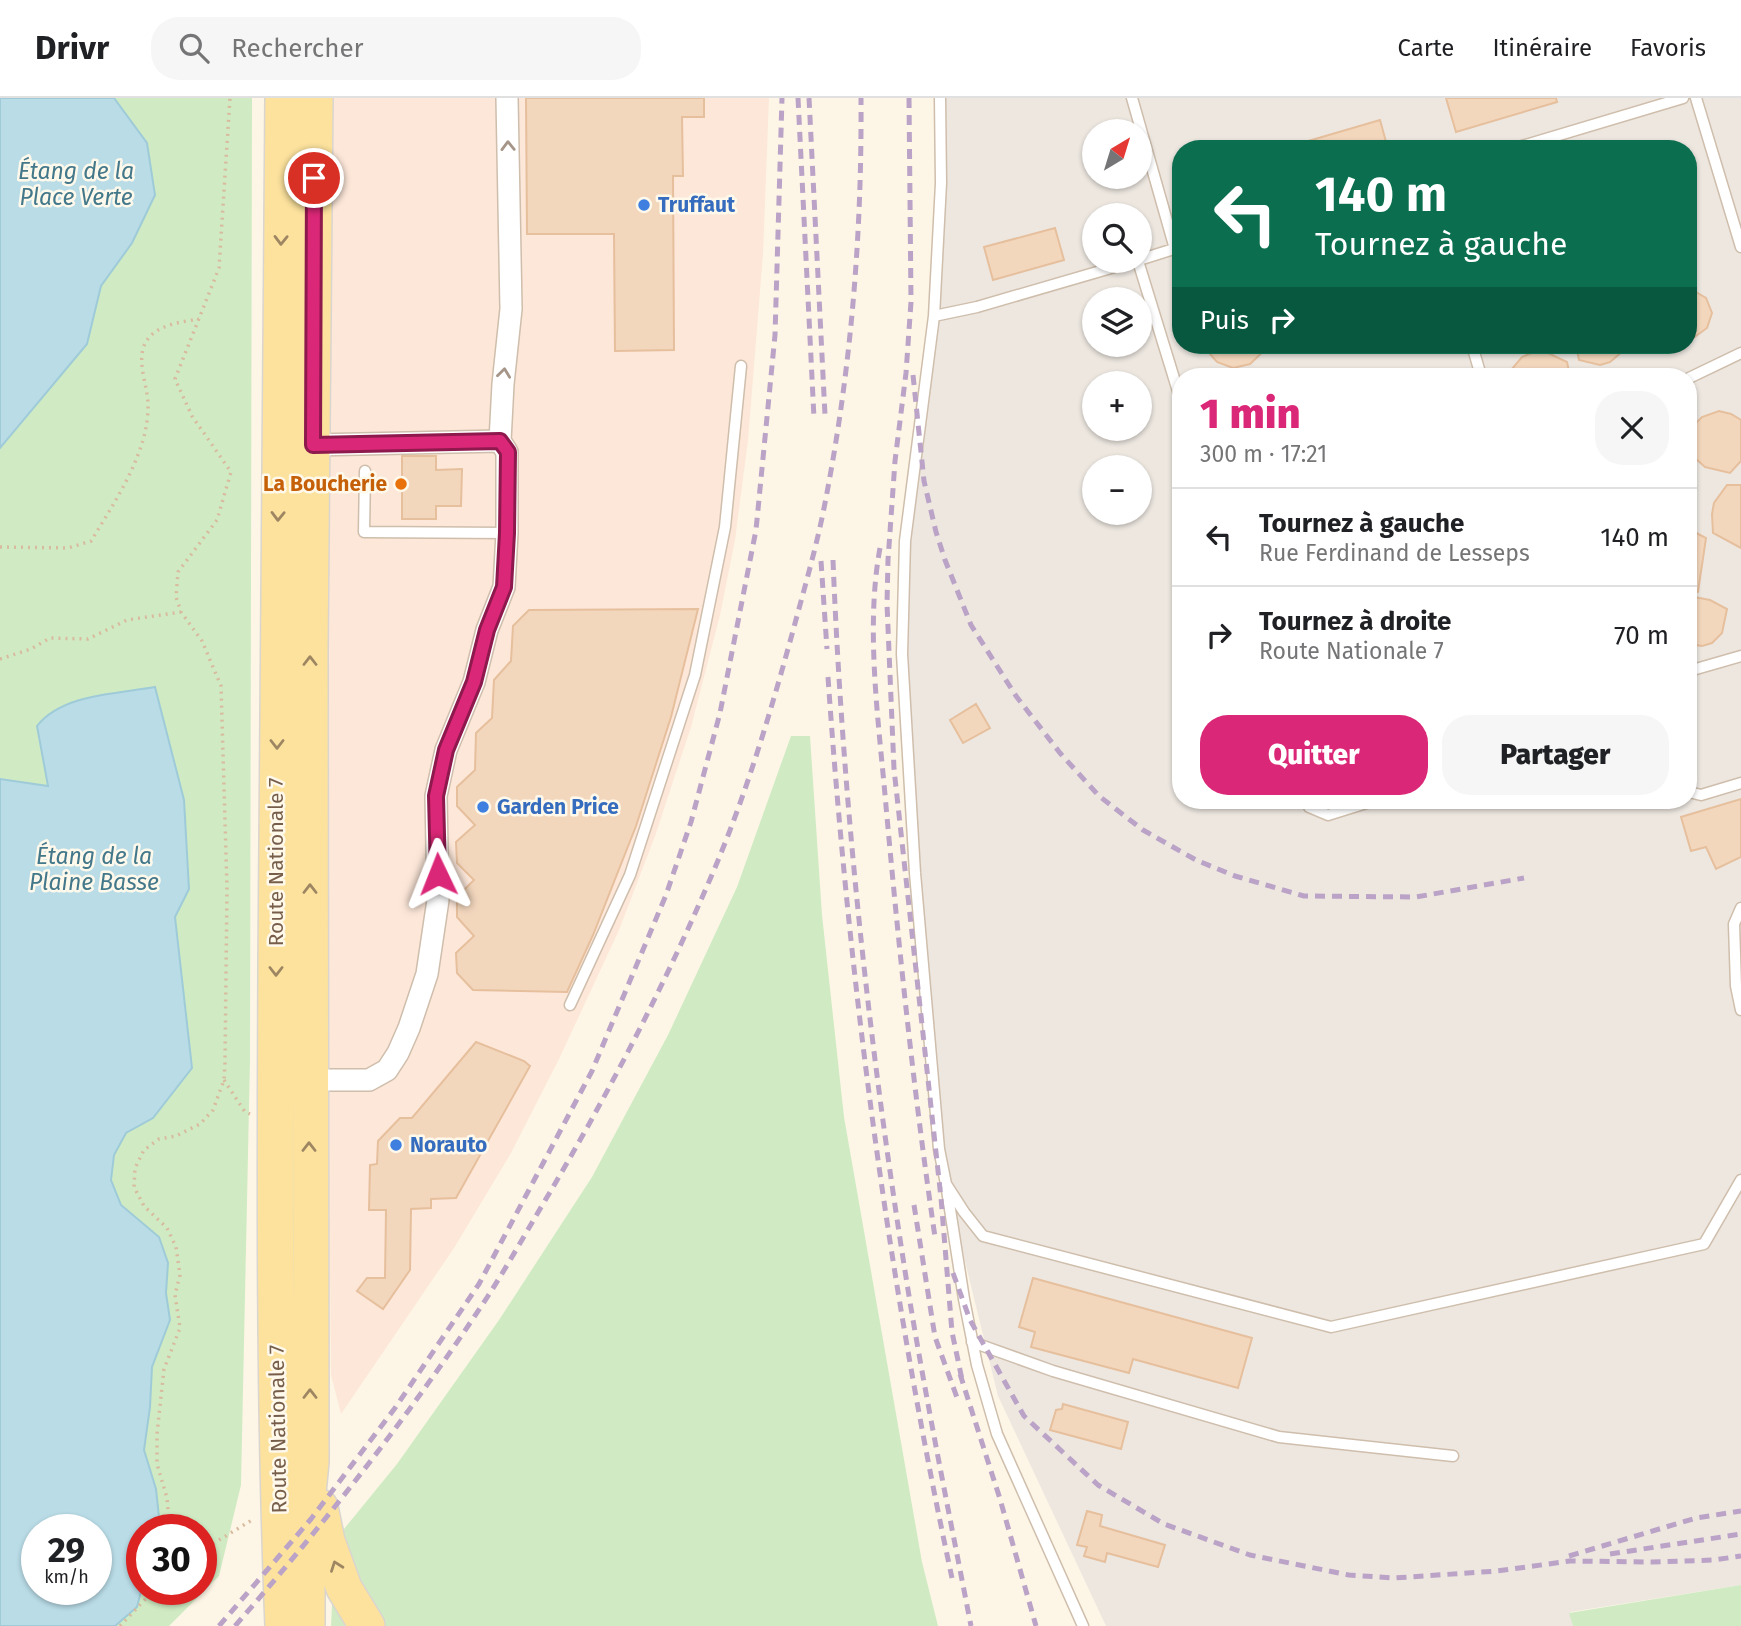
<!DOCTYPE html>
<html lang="fr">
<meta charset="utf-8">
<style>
:root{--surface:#fff;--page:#f6f6f6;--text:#202124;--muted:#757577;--line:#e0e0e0;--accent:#db2777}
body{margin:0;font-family:"Fira Sans",sans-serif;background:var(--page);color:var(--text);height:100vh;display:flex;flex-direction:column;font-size:26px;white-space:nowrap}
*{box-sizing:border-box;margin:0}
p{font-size:23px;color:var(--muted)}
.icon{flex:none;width:38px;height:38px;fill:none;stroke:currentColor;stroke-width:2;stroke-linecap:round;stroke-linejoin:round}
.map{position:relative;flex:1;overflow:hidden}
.side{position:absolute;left:1172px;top:270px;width:525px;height:441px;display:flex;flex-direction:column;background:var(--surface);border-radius:28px;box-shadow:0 2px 5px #0004}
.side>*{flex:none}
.hud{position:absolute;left:1172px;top:42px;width:525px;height:214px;border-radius:28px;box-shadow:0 2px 5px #0004;background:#0b6e4f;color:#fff;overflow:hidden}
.needle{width:46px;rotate:38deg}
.fabs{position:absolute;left:1082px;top:21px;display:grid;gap:14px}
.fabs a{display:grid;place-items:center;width:70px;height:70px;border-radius:50%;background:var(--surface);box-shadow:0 2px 5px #0004;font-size:35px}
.speed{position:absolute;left:21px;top:1416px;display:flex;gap:14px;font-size:35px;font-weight:700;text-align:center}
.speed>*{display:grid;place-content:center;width:91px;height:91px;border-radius:50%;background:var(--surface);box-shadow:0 2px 5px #0004;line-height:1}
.speed small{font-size:18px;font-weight:400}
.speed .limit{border:10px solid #d22;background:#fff;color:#111}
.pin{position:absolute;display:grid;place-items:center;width:60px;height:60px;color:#fff;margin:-30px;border:4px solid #fff;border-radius:50%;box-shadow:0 2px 7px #0007}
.me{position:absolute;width:77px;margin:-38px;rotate:358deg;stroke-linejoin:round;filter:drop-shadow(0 0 5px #0008)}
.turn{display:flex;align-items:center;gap:24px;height:147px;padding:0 28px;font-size:32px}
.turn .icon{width:91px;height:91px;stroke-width:2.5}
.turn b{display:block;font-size:49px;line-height:60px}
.then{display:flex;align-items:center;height:66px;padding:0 28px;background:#0003;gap:14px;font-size:26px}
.round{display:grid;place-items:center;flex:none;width:74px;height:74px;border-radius:28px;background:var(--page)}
.overview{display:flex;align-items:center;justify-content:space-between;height:119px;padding:0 28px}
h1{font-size:42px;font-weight:800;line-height:52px;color:var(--accent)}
.button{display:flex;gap:14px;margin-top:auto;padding:14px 28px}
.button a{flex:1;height:80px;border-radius:28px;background:var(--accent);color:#fff;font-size:28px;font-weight:800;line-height:80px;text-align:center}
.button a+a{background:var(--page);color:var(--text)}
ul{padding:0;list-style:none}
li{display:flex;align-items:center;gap:21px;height:98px;padding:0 28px;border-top:2px solid var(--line)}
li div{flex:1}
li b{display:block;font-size:26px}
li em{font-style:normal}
header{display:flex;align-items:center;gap:42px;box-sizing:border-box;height:98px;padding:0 35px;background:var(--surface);border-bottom:2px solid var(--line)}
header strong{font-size:33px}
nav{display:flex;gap:38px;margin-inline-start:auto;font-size:24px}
.search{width:490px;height:63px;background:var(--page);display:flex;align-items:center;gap:18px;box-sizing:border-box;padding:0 24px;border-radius:28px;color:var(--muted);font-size:26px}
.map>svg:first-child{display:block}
.commercial{fill:#fde7d9}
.industrial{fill:#ede7e0;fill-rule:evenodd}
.green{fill:#d0ebc3}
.water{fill:#b9dce7;stroke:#9fcbd9;stroke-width:2;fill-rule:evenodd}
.building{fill:#f3d7bd;stroke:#e6bf9d;stroke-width:2}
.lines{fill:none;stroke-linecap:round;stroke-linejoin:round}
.service-casing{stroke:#cfbeac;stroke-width:13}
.minor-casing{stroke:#cfbeac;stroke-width:24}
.primary-casing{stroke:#dbd5d0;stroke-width:38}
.path{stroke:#d8bb9f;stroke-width:3.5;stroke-dasharray:2 5;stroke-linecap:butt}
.service{stroke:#fff;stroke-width:10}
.minor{stroke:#fff;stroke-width:21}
.primary{stroke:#fce29d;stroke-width:35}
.rail{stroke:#baa3c7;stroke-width:5;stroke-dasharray:10 7;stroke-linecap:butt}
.oneway{stroke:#a69689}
.oneway2{stroke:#9e8663}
.route-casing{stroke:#8e194d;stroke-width:18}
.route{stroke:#db2777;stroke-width:12}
.shop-dot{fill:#3f7fe0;stroke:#fff9ec;stroke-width:2.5}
.food-dot{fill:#e8710a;stroke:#fff9ec;stroke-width:2.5}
.labels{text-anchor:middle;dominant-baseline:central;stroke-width:5;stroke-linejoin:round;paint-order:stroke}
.shop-label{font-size:21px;font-weight:bold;fill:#366cbe;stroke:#fff9ec;text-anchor:start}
.food-label{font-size:21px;font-weight:bold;fill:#c56008;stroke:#fff9ec;text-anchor:end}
.street-label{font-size:21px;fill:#765e4a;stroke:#fff9ec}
.water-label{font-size:23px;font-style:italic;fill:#43788b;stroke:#fff9ec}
</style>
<header>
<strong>Drivr</strong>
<div class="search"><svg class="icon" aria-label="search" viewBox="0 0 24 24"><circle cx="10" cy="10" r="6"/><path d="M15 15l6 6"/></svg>Rechercher</div>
<nav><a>Carte</a><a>Itinéraire</a><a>Favoris</a></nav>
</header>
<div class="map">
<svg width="1741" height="1528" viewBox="0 0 1741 1528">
<rect width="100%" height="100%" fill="#fdf6e6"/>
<path class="commercial" d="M329 0H769L763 156 748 342 735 442 720 517 691 629 655 738 619 832 559 961 511 1055 454 1150 341 1316 331 1277 328 961Z"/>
<path class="industrial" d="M940 0H1741V1487L1570 1514 1573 1528H1106L998 1298 946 1086 916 775 902 556 905 443 934 218ZM1094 33H1139V79H1094ZM1181 51H1689V247H1181ZM1094 117H1139V163H1094ZM1094 201H1139V247H1094ZM1181 278H1689V702H1181ZM1094 285H1139V331H1094ZM1094 369H1139V415H1094Z"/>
<path class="green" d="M114 0H252L250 962 241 1387 219 1478 169 1528H115L137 1509 142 1490 201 1491V1432L159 1431 156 1391 144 1352 150 1309 152 1269 170 1222 166 1195 168 1165 159 1139 121 1107 111 1082 114 1057 126 1035 153 1020 192 970 175 819 189 791 184 702 155 590 37 629 48 688 0 681V350L87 246 101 188 132 145Z
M791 638H810L822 817 844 1019 922 1464 938 1528H331L335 1442 397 1366 499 1222 592 1079 668 937 737 789Z
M1741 1487V1528H1573L1569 1515Z"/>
<path class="water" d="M0 0H114L147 45 155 97 132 145 101 188 87 246 0 350Z
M155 589 184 702 189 791 175 819 192 970 153 1020 126 1035 114 1057 111 1082 121 1107 159 1139 168 1165 166 1195 170 1222 152 1269 150 1309 144 1352 156 1391 160 1428 159 1431 142 1432V1490L137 1509 115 1528H0V681L48 688 37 628C62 596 116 596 155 589ZM37 1432H96V1491H37Z"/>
<path class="building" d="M526 0H704V19H682L683 78H673L674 252 615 253 614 136H527Z
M1446 0H1556L1557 4 1456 34Z
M1380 22 1388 51H1299L1298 46Z
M1055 130 1064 162 993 182 984 149Z
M1689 190 1706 200 1712 215 1707 230 1689 243Z
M1202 247H1270L1250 266 1233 270 1217 264Z
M1576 247H1630L1610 264 1600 267 1579 262Z
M1534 254H1546L1567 264 1570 278H1506L1522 259Z
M1719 313 1731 316 1741 322V363L1730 375 1705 369 1696 361 1691 351 1690 339 1694 327 1702 319Z
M402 358H436V372L462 371 461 408H436V421H402Z
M1727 387H1741V450L1713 435 1712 416 1714 405Z
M1689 431 1706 440 1698 494 1689 493Z
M1689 498 1710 502 1727 511 1722 535 1712 545 1702 548 1689 546Z
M698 511 671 619 636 728 593 837 567 894 473 892 457 875 456 855 474 838 457 819V799L474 782 457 765 456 744 475 727 457 708V689L475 672 476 635 492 620 494 582 511 563 513 528 529 512Z
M976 606 990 630 963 645 950 622Z
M1741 701V759L1716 771 1706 749 1691 753 1681 719Z
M476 944 524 963 530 968 456 1100 431 1101V1110L411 1111 410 1172 383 1211 357 1193 367 1180H385L386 1112H369L370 1067 377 1066 378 1043 400 1020H412Z
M1033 1180 1252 1240 1238 1290 1133 1261 1129 1275 1031 1249 1035 1234 1019 1229Z
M1063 1306 1128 1324 1121 1351 1050 1332 1056 1312 1062 1311Z
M1087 1413 1102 1417 1100 1428 1165 1447 1158 1469 1107 1455 1105 1464 1084 1458 1087 1449 1077 1447Z"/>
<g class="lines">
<defs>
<path id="service" d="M940 0 941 85 934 218 905 443 902 556 915 775 939 1051 946 1086 964 1114 983 1138 1331 1229 1704 1146 1741 1082
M1132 0 1175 151
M1696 0 1741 149
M1512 51 1683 0
M1139 162 1180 149
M1138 163 1181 303
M934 218 977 209 1135 163
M1472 247 1481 278
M1689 280 1741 255
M365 373 364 434 507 435
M1689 573 1741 558
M1689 694 1701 697 1741 685
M1306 702 1309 709 1328 717 1376 702
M1741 810 1734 826 1736 888 1741 912
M570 907 630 777 695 577 725 429 741 268
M947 1092 964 1201 977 1267 997 1336 1083 1528
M972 1244 1053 1273 1279 1339 1453 1358"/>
<path id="minor" d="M313 347 500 343
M309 982H369L387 972 398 955 409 930 427 876 438 802 436 698 446 652 474 584 487 532 504 489 507 435V354L500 343 503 286 511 211 507 0"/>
<path id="primary" d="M283 0C280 289 277 578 276 868 275 1088 274 1308 283 1528
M320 1409 327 1443 344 1490 367 1528
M307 1528V1405L311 1364 310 550 315 0"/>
</defs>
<use href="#service" class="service-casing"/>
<use href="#minor" class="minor-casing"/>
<use href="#primary" class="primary-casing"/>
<path class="path" d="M0 449 68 450 91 443C114 405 149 354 148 307 148 289 137 266 144 248 152 227 180 224 199 221
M0 561 31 551 50 540 88 541 127 522 181 514
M224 982 245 1014 250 1016
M170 1432 167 1400 157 1366V1336L164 1271 180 1230 175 1197 180 1177 176 1149 167 1130 144 1108 134 1089 135 1070 144 1052 159 1041 176 1038 200 1026 213 1012 224 982 225 965 227 790 221 588 202 543 181 514 176 499 178 474 217 422 231 374 192 318 175 281 219 170 230 0
M201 1453 252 1422
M120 1528 155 1491"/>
<use href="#service" class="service"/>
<use href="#minor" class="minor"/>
<use href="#primary" class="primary"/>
<path class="rail" d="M798 0 814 320
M809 0 825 317
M909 0 911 204 906 275 895 363 888 462 887 506 894 671 941 1100 952 1234 963 1286
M913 277 924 383 936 434 945 462 971 527 1016 598 1060 655 1099 698 1143 732 1196 762 1235 778 1304 798 1416 799 1524 780
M880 450C865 531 879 626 886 708 899 852 914 996 935 1139
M833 462C843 710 870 958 910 1204 928 1312 950 1420 971 1528
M821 463 827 551
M828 579C849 882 888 1183 952 1480
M914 1107 935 1239 959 1305
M953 1175 970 1222 1024 1318 1098 1387 1164 1426 1250 1457 1349 1477 1394 1480 1497 1473 1570 1463 1652 1464 1714 1462 1741 1458
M960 1276 1000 1401 1036 1528
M1610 1456 1741 1436
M1569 1458 1696 1420 1741 1413
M219 1528 311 1421 395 1310 479 1186 592 973 666 797 691 724 720 615 756 432 775 237 782 0
M235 1528C326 1424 412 1314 488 1198 506 1170 523 1140 540 1111 604 1004 662 893 711 779 746 698 771 613 794 529 805 488 817 447 825 405 851 272 862 136 861 0"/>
</g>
<defs><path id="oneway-chevron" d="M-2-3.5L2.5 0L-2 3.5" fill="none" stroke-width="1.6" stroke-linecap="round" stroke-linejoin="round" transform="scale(1.75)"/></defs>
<g class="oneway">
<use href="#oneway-chevron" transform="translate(508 48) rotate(-91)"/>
<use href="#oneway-chevron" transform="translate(504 275) rotate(-83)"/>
</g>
<g class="oneway2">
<use href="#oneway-chevron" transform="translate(281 142) rotate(91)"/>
<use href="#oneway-chevron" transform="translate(278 418) rotate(91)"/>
<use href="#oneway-chevron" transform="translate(310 563) rotate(-90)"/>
<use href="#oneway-chevron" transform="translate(277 646) rotate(90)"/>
<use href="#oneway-chevron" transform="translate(310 791) rotate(-90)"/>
<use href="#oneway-chevron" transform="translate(276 873) rotate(90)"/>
<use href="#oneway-chevron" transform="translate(309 1049) rotate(-90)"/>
<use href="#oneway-chevron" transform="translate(310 1296) rotate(-90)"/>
<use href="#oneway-chevron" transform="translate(336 1468) rotate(-110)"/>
</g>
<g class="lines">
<defs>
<path id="route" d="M314 80 313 347 500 343 508 354 507 435 504 489 487 532 474 584 446 652 436 698 438 776"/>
</defs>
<use href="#route" class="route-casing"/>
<use href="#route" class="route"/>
</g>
<g class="shop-dot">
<circle cx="644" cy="107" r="7"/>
<circle cx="483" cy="709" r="7"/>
<circle cx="396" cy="1047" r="7"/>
</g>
<circle class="food-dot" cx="401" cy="386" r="7"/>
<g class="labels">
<g class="shop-label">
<text x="658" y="107">Truffaut</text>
<text x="497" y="709">Garden Price</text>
<text x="410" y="1047">Norauto</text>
</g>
<g class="food-label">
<text x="387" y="386">La Boucherie</text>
</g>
<g class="street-label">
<text transform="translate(276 764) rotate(-90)">Route Nationale 7</text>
<text transform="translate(278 1331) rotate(-91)">Route Nationale 7</text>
</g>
<g class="water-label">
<text x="76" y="73">Étang de la<tspan x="76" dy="26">Place Verte</tspan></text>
<text x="94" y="758">Étang de la<tspan x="94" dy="26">Plaine Basse</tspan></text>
</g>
</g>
</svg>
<div class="fabs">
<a><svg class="needle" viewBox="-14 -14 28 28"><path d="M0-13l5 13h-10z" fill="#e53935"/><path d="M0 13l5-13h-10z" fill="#757577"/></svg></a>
<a><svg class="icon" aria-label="search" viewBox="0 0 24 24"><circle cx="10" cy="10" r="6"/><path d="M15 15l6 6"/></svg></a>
<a><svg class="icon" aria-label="layers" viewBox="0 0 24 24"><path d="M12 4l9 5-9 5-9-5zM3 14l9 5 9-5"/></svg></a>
<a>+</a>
<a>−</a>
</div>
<div class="speed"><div>29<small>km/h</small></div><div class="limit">30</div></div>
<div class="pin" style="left:314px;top:80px;background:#d93025"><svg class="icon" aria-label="arrive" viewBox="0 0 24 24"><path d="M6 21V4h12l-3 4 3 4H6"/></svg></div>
<svg class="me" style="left:438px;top:776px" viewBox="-20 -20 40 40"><path d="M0-17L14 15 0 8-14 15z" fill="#db2777" stroke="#fff" stroke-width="4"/></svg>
<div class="hud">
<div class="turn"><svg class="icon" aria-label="left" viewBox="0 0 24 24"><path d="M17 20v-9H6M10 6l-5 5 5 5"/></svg><div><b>140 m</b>Tournez à gauche</div></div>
<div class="then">Puis<svg class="icon" aria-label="right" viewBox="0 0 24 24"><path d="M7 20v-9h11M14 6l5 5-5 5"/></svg></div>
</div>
<section class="side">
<div class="overview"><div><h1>1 min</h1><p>300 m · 17:21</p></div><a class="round"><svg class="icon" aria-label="close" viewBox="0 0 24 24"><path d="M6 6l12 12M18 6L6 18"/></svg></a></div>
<ul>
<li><svg class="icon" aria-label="left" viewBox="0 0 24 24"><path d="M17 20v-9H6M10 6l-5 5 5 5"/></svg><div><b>Tournez à gauche</b><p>Rue Ferdinand de Lesseps</p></div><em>140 m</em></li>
<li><svg class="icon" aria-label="right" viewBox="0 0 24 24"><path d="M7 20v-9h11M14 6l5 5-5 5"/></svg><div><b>Tournez à droite</b><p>Route Nationale 7</p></div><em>70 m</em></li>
</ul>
<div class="button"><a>Quitter</a><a>Partager</a></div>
</section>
</div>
